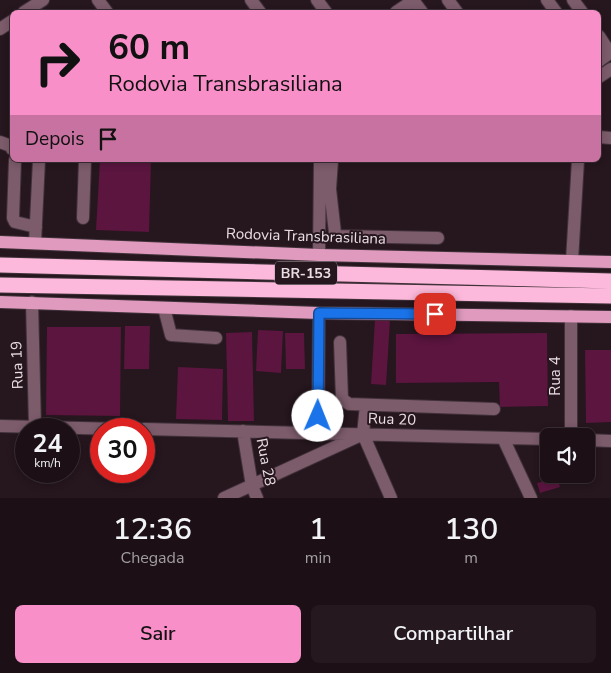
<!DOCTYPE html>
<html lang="pt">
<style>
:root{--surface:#1c1016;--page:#25191f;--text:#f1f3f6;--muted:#a09da1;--line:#3a3035;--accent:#f98fc8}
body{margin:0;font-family:"Nunito Sans",sans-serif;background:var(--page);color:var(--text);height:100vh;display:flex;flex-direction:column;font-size:19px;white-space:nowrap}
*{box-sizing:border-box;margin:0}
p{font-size:16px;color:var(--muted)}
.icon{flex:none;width:28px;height:28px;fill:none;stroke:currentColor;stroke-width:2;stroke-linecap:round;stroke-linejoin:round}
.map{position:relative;height:498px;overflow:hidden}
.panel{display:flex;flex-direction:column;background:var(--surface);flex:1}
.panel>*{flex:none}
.banner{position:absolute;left:10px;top:10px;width:591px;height:152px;border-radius:8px;box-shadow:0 2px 8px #0003,0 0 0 1px var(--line);background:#f98fc8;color:#111;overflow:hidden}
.buttons{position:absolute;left:540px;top:428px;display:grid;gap:10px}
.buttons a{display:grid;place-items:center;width:55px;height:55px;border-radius:8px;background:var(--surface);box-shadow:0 2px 8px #0003,0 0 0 1px var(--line);font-size:25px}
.speed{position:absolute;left:15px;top:418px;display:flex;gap:10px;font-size:25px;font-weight:700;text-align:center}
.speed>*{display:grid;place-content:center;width:65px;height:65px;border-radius:50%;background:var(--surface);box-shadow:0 2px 8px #0003,0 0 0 1px var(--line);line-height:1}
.speed small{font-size:12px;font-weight:400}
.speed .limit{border:8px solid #d22;background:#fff;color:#111}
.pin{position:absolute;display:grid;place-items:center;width:42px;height:42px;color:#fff;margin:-21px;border-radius:10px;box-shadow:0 2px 8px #0006}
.me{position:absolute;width:55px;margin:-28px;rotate:1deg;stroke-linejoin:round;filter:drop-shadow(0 0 4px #0008)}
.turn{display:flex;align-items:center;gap:18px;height:105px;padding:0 15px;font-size:22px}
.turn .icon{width:65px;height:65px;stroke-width:2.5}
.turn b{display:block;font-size:35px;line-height:42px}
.then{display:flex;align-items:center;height:48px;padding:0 15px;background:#0003;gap:10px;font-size:19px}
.eta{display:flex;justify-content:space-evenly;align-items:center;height:85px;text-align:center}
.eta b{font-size:30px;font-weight:600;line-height:35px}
.action{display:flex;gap:10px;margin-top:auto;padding:10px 15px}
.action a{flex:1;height:58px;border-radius:8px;background:var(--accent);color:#111;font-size:20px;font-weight:600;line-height:58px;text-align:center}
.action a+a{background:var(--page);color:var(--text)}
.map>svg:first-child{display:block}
.building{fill:#5b153f}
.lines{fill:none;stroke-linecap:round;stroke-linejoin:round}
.minor-casing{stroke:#41323a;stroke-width:14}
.major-casing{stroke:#41323a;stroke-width:14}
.highway-casing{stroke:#41323a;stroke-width:17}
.minor{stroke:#7c5b6b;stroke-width:12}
.major{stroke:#df9abd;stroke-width:12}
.highway{stroke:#fdb9db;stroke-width:15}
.route-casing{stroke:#114b97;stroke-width:12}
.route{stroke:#1a73e8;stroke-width:9}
.labels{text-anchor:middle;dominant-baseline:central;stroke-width:4;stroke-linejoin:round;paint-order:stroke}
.shield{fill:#26161e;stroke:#afa2a9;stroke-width:1}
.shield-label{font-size:14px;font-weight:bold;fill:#eadee4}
.street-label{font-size:15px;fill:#eadee4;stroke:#26161e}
</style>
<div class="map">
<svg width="611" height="498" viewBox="0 0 611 498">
<rect width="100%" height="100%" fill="#26161e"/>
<path class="building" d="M100 160H151L149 232 96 230Z
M375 320H390L386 385 371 384Z
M125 326H150L149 369H124Z
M47 327H121L120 416 46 415Z
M258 330 283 331 281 373 256 371Z
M252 332 254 421H228L226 333Z
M285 333H304L305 369H286Z
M547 333 548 406 500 407 499 382 396 383V334Z
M585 350H611V422L586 423Z
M178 367 223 369 222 420 176 419Z
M557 478 560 487 540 493 537 483Z"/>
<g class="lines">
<defs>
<path id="minor" d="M98 0 107 12
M251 0 260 12
M317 0 326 12
M413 0 422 12
M448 0 457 12
M547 0 556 12
M573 0 582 12
M24 12 43 0
M396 12 414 0
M0 29 12 21
M599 36 610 53
M599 61 611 52
M599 77 611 69
M599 137 611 138
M0 142 11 146 12 149
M15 160 13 218 15 222 36 227
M332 160 330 189 335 233 338 236 438 238
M83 218 85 160
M35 243 39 160
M319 255 320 160
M572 261 578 160
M32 302 35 427
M164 308 171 335 216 338
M571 316V436
M340 342 342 399 349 404 494 409
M0 426 119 429
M144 429 549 439
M243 431 252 486 257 498
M318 433 319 313
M363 434 391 498
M363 434 366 405
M503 438 531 498
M586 440 611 441
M224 498 361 435"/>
<path id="major" d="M0 242 319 255 611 262
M0 302 319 313 611 317"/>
<path id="highway" d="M0 265 611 281
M0 285 611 296"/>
</defs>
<use href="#minor" class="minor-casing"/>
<use href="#major" class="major-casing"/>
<use href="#highway" class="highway-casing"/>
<use href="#minor" class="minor"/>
<use href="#major" class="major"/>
<use href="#highway" class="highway"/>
</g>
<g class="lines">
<defs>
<path id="route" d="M318 416 319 313 435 314"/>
</defs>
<use href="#route" class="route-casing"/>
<use href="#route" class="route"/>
</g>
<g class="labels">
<rect class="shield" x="275" y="261.5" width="62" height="23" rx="4"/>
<g class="shield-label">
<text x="306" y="273">BR-153</text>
</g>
<g class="street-label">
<text transform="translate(306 236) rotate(2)">Rodovia Transbrasiliana</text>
<text transform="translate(17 365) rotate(-92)">Rua 19</text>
<text transform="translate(555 376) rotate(-90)">Rua 4</text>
<text transform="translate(392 419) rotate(2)">Rua 20</text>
<text transform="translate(266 462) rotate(79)">Rua 28</text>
</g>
</g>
</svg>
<div class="buttons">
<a><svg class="icon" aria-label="sound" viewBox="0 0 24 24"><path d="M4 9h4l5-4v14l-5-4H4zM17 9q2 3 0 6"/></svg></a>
</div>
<div class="speed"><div>24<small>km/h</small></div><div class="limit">30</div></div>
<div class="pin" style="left:435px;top:314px;background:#d93025"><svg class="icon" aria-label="arrive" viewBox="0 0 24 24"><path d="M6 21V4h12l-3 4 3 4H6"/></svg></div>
<svg class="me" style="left:318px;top:416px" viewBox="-20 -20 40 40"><circle r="19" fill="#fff"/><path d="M0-13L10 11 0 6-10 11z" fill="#1a73e8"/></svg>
<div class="banner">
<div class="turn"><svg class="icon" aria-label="right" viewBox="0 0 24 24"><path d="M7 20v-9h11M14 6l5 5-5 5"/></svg><div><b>60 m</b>Rodovia Transbrasiliana</div></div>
<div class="then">Depois<svg class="icon" aria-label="arrive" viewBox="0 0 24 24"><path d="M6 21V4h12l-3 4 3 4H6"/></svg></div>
</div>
</div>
<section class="panel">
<div class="eta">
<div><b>12:36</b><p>Chegada</p></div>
<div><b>1</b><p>min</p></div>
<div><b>130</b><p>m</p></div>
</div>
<div class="action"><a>Sair</a><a>Compartilhar</a></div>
</section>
